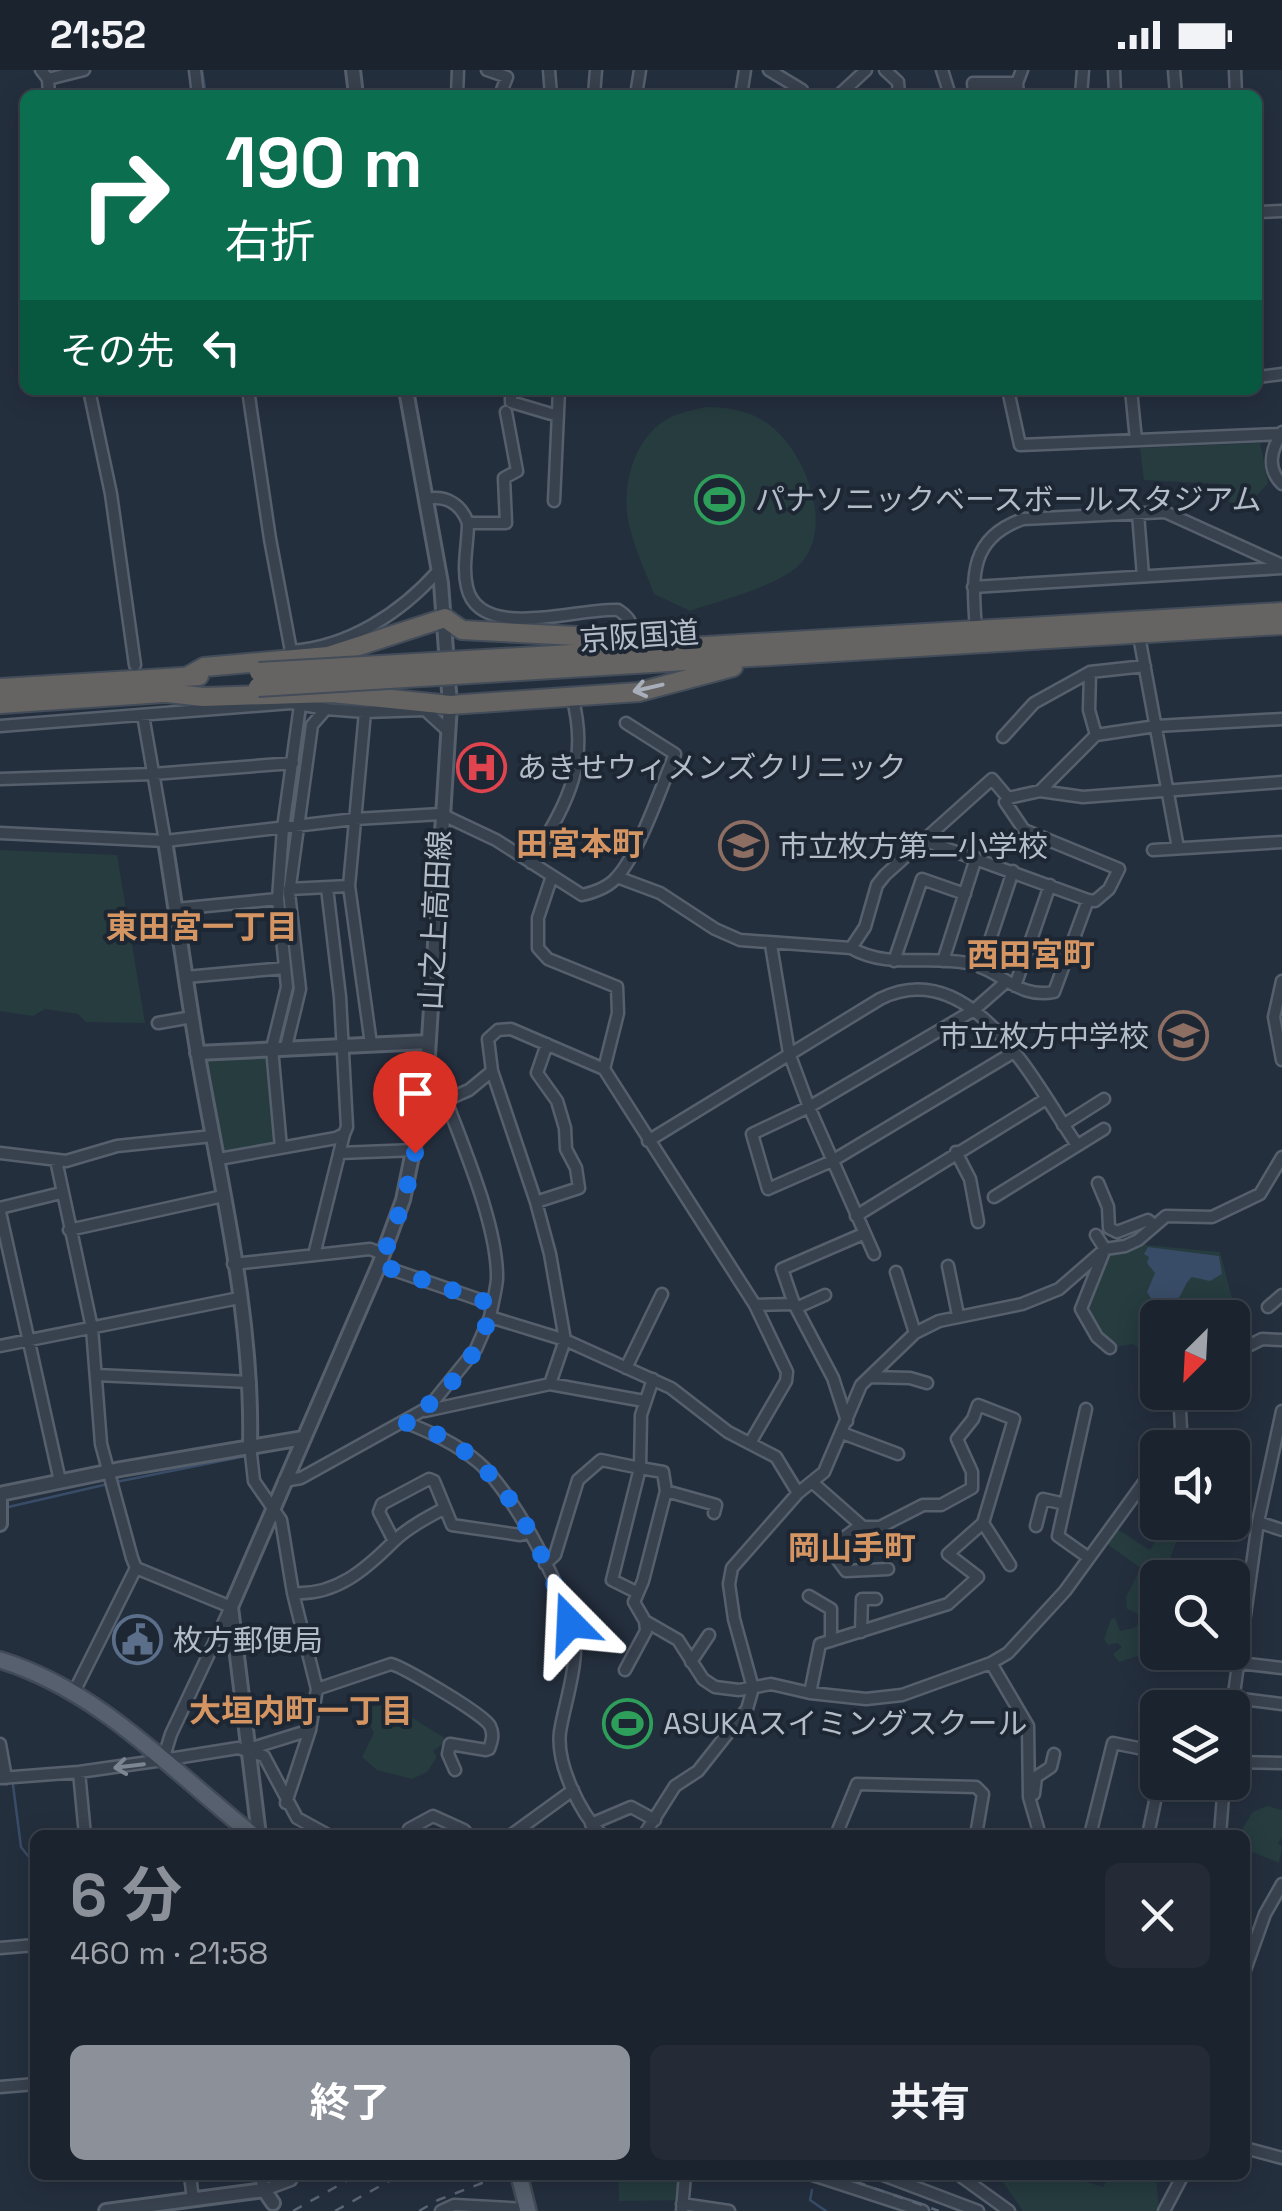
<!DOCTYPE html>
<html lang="ja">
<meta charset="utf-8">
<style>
:root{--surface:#1b232e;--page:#242b36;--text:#f1f3f6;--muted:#a0a4aa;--line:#39404a;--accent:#8c9099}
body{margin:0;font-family:"Space Grotesk","Noto Sans JP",sans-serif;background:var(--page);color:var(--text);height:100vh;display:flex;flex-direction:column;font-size:38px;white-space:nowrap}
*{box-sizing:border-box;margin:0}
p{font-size:32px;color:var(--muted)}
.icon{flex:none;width:55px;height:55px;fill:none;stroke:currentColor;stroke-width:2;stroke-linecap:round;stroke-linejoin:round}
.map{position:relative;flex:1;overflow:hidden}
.panel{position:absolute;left:30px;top:1760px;width:1220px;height:350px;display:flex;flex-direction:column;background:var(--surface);border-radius:15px;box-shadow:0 5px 25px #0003,0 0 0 2px var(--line)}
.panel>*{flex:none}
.guide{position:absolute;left:20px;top:20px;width:1242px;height:305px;border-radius:15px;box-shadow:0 5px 25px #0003,0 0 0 2px var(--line);background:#0b6e4f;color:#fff;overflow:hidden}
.needle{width:65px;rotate:204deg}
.controls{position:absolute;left:1140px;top:1230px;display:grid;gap:20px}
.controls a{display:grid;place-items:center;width:110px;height:110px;border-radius:15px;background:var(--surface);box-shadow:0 5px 25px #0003,0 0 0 2px var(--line);font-size:50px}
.pin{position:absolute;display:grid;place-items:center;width:85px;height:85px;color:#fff;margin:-102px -42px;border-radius:50% 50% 50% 0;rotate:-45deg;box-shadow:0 0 10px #0007}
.pin .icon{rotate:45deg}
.me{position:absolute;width:110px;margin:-55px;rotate:339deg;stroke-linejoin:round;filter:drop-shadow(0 0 8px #0008)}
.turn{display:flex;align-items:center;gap:35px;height:210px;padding:0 40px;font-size:45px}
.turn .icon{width:130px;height:130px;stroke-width:2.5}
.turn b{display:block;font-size:70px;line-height:85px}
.then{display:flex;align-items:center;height:95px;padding:0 40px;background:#0003;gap:20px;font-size:38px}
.round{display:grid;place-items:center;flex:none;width:105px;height:105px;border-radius:15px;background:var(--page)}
.headline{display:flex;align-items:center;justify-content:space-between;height:170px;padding:0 40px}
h1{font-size:60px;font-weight:700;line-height:75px;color:var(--accent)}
.button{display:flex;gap:20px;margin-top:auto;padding:20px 40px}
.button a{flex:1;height:115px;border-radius:15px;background:var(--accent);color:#fff;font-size:40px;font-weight:700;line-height:115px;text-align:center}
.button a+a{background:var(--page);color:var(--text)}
.status{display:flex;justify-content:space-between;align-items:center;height:70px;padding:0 50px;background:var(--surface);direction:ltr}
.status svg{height:28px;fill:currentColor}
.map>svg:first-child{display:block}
.green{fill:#263c3f}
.water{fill:#394c67}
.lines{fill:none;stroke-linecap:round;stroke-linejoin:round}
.stream{stroke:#394c67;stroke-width:2.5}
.minor-casing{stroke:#565f6c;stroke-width:15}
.tertiary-casing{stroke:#565f6c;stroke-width:18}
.primary-casing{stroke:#414a57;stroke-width:20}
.trunk-casing{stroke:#434c59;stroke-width:22}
.minor{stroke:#38414e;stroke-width:10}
.tertiary{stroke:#38414e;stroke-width:12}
.primary{stroke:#56606e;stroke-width:15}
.trunk{stroke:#656462;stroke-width:18}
.rail{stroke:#5a6575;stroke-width:2.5;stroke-dasharray:10 10;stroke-linecap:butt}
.trunk-bridge-casing{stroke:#434c59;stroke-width:22;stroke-linecap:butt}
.trunk-bridge{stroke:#656462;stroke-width:18}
.oneway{stroke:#a8afba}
.oneway2{stroke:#7c8592}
.route{stroke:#1a73e8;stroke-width:18;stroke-dasharray:0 32.4}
.labels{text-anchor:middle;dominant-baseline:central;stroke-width:8;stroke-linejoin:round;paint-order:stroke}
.poi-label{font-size:30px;fill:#b4bcc9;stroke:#1d2633;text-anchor:start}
.street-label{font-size:30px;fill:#b4bcc9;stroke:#1d2633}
.neighbourhood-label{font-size:32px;font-weight:bold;fill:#d59563;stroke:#1d2633}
</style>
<div class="status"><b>21:52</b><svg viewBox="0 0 49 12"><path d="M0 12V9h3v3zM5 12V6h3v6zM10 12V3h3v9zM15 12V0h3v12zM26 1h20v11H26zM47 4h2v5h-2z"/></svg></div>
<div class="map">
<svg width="1282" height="2141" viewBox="0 0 1282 2141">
<rect width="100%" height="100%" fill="#242f3e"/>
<path class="green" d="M706 337C730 337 753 341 772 357 806 384 836 461 798 496 775 517 721 530 690 541L654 524C645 500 633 475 628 450 622 414 634 367 669 348 680 342 694 340 706 337Z
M1260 373 1268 413 1244 440 1219 426 1221 414 1144 410 1140 378Z
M0 780 117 785 145 953 86 952 78 944 45 939 33 946 0 941Z
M267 984 275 1075 222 1085 202 987Z
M1145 1170 1146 1175 1220 1182 1244 1274 1233 1281 1232 1248H1158L1157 1301 1156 1294 1133 1274 1115 1277 1098 1261 1085 1237 1109 1183Z
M1165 1453H1191C1178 1463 1166 1492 1169 1507L1158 1508 1157 1519 1145 1532 1143 1546 1127 1539 1126 1527 1141 1498 1107 1474 1117 1459 1150 1480Z
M1115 1548 1120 1561 1134 1558 1141 1551 1143 1560 1157 1564 1158 1582 1177 1583 1175 1586 1153 1581 1119 1592 1113 1584 1122 1577 1117 1573 1108 1575 1104 1569 1111 1549Z
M386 1634C408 1641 423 1657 444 1667L443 1674 433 1681 437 1687 427 1702 412 1709 377 1700 362 1687 374 1663 368 1651 370 1637Z
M1267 1736 1282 1740V1767L1278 1773 1282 1777 1279 1793 1245 1779V1765H1238L1253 1742Z
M618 2105H679L680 2130 619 2131Z
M998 2105H1082L1087 2112 1103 2117 1111 2105H1156L1159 2141H1023Z"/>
<path class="water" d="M1148 1177 1219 1186 1222 1204 1210 1211 1192 1207C1183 1214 1184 1226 1173 1233H1154L1147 1222 1155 1203 1147 1193 1149 1187 1144 1184Z"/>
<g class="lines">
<path class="stream" d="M202 0 206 25
M255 320 260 368
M270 436 295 575
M291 752 306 641
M286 811 290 760
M280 973 293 919 284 824
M116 1412 246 1386
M4 1438 108 1414
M13 1715 21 1777 29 1787H35
M812 2120 810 2130 826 2141"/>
<defs>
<path id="minor" d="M41 0 48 9 49 25
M195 0 198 25
M487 0 507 7 500 25
M549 0 551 25
M769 0 802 20
M885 0 898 12 899 25
M942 0 950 25
M1114 0 1115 25
M1174 0 1176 25
M1235 0 1236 25
M48 9 84 0
M457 25 458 0
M594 25 596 0
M636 25 640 0
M741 25 745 0
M839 25 866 0
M974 25 973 13H1017
M1018 25 1017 13 1022 0
M1081 25 1083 0
M1258 142 1282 141
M1258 307 1282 304
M89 320 111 424 135 595
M248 320 270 469 291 581C348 577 401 543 438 501
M511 320V332L558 346
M1008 320 1020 375 1281 364
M1131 320 1136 370
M1282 362C1271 380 1266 398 1282 414
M426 429C446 425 461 434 468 453 468 474 462 497 467 517 479 573 580 537 618 540 629 547 633 553 631 566
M554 431 559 320
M1138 444 1143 506
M468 453H506L504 408 517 401 506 342
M973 517 1282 498
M976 561C973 511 966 469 1023 449L1165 442 1282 495
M1139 566 1178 778
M365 642 349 816 371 974
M143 645 165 771
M0 656 291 633 326 639
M1096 665 1156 656 1282 649
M1003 667 1034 633 1090 602 1145 596
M0 709 153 704 293 693
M1040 721 1083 727 1282 712
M1008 728 1005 732 1024 760 1119 799 1109 819 1095 831 1088 830
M0 763 165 771 355 749 441 744 496 770 582 825C595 822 609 817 617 807 639 783 662 715 675 684L626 653
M1153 780 1282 772
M531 793C565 735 591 697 572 626
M552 806 538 848V878L548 889 617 917 618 943 604 999 755 1235 787 1302 786 1311 750 1373
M617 807 660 823 715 859 740 870 851 878C887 899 928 885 967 893 1002 900 1017 929 1054 922L1088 830 923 770
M289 819 349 816
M176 839 278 829
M771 875 789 983 809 1037 874 1184
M851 878 865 857 877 815 885 805 992 709 1008 728 1040 721 1096 665 1089 640 1090 602
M894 891 922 809 965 824
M943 891 976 788
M981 897 1013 801
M186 907 285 898
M1007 911 974 940 809 1037 752 1064 768 1119 832 1091 1014 982
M1282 911 1274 947 1282 990
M1015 916 1050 815
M158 953 192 947
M286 977 300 919 289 823 312 655 326 639 365 642 425 640 448 661
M426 1017 443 1025 446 1030C464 1079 498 1157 497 1209 496 1221 492 1235 490 1247
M446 1030 469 1020 492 1001
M1063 1055 1104 1029
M648 1071 880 929C972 883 1035 1014 1077 1075
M281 1078 272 978 287 917 278 829 283 758 301 628
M956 1082 970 1109 978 1152
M0 1083 66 1091 117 1076 213 1066
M339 1083 416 1080
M219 1089 336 1068 344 1064 347 1057 340 927 327 818
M1098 1113 1108 1137 1109 1158 1117 1162 1148 1150 1154 1155
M994 1127 1104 1059
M536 1132 579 1118 576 1098 566 1079 565 1058 557 1031 537 1003 547 974
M0 1138 61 1123
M0 1142 60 1411
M856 1146 1046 1029
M69 1160 223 1126
M1096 1165 1105 1179 1081 1239 1097 1267 1110 1278
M314 1185 344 1064
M233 1194 370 1179 383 1184
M379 1195 492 1234
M948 1196 958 1245
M896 1202 915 1263
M794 1234 782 1199 863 1164
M755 1235 794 1234 833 1308 847 1351
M1268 1237 1282 1225
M796 1238 825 1225
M0 1276 239 1228
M1232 1284 1262 1269 1282 1270
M626 1298 662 1224
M96 1305 250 1312
M870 1307 910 1308 927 1313
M653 1309 641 1345 640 1398 663 1402 666 1421 643 1511 634 1532 645 1551 678 1570 703 1609 715 1617 739 1620 771 1614 810 1623 866 1629 902 1625 991 1593 1008 1583 1065 1521 1158 1393
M550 1314 565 1270 550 1184 536 1132 492 1001 488 969 498 960 511 959 604 999
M1086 1339 1058 1466 1089 1488
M425 1341 550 1314 644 1331
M405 1352C432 1363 455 1373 478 1392 513 1421 573 1533 575 1579 575 1606 564 1636 560 1662 556 1694 580 1743 602 1765
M842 1363 898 1384
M250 1375 254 1411 281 1450 293 1523 317 1619 310 1660 286 1733
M1169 1378 1181 1359 1179 1322
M284 1411 301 1408 429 1337 476 1279 490 1247 565 1270 671 1318 728 1362 776 1387 798 1423
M666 1421 716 1435 714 1443
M1258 1452 1282 1460
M983 1453 1010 1495
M861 1455 837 1473 832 1482 846 1501 888 1499
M1036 1456 1043 1429 1065 1434
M394 1471 379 1442 382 1434 429 1409 434 1411 452 1455 520 1465 528 1463
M545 1494 555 1485 578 1410 601 1390 640 1398 612 1510 636 1522
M293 1523C335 1526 365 1500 393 1472 407 1458 428 1447 445 1438
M809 1526 831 1539V1571
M861 1562 862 1529H876
M691 1592 709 1565
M991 1593 1028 1656 1029 1727 1040 1765
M1239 1593 1282 1598
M625 1600 646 1561 645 1551
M317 1619 391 1594C403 1597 484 1644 490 1656 494 1664 492 1671 489 1679L486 1680 450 1674 448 1684 455 1700
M74 1622 136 1498
M810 1623 820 1574 948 1534 978 1507 948 1484 983 1453 1014 1349 978 1335 973 1349 957 1369 972 1402V1418L941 1435H923L880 1457H863L812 1412
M1234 1628 1282 1634
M1232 1638 1258 1452 1282 1341
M0 1674 6 1708
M249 1679 310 1660
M163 1690 238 1678 264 1686 297 1748 328 1765
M1232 1692 1282 1693
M79 1702 85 1765
M0 1708 79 1702 163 1690 171 1664 231 1537 136 1498 132 1488 101 1374 92 1258 56 1090
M1034 1724 1036 1707 1051 1697 1054 1684
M591 1754 631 1737 655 1750
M411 1765 409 1759 433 1746 464 1760 468 1765
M511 1765 573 1720
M644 1765 675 1716 698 1701 747 1639 753 1618 734 1549 729 1514 732 1498 798 1423 824 1402 861 1315 915 1263 939 1251 1022 1234 1059 1219 1105 1179 1125 1176 1138 1170 1166 1146 1212 1147 1260 1124 1282 1087
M836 1765 857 1714 976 1717 983 1724 976 1765
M1090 1765 1113 1673 1158 1682
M1148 1765 1159 1712
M1220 1765 1224 1712
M0 1878 35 1875
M1245 1900 1265 1844 1282 1814
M0 2017 35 2014
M1245 2078 1282 2088
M190 2105 193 2130
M261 2105 264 2120 291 2110
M813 2105 923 2141
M883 2105 978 2141
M959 2105 1009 2141
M682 2134 729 2141
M441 2141 454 2135 527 2139
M682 2141 685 2105
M1164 2141 1183 2105"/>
<path id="tertiary" d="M353 0 356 25
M165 771C177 846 187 922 200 997 222 1121 253 1249 250 1375
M197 983 428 972
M0 1424 121 1399 303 1368
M0 1425V1454
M259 1765 231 1537 379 1195 403 1130 426 1017 450 635 441 513 406 320
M106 2141 264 2120 273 2133"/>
<path id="primary" d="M0 1590C101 1621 172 1701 253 1765
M519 2105 528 2141"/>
<path id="trunk" d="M502 588 1282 542
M503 602 1282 555
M188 606 204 597 328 586 445 548 462 560 654 570
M0 618 199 606
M168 623 203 627 332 623 450 635 639 622 733 597
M0 634 178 622"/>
</defs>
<use href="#minor" class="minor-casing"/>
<use href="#tertiary" class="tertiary-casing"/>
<use href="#primary" class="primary-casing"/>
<use href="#trunk" class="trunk-casing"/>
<use href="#minor" class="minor"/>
<use href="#tertiary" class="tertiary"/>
<use href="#primary" class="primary"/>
<use href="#trunk" class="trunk"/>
<path class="rail" d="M837 2105 939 2141
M293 2141 357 2105
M335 2141 400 2105
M419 2141 438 2130 503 2105"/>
<defs>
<path id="trunk-bridge" d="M259 602 502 588
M258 617 503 602"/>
</defs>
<use href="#trunk-bridge" class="trunk-bridge-casing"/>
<use href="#trunk-bridge" class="trunk-bridge"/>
</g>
<defs><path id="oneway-shaft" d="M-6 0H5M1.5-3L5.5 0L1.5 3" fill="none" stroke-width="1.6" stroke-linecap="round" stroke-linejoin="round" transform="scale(2.5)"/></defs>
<use class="oneway" href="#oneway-shaft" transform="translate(648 618) rotate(167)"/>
<use class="oneway2" href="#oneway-shaft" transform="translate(129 1696) rotate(173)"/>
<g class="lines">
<path class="route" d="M415 1083 404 1130 380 1195 492 1234C483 1283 446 1326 405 1352 419 1358 435 1362 448 1370 513 1409 543 1485 570 1553"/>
</g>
<defs>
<symbol id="stadium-ring" viewBox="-11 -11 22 22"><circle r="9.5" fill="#1d2633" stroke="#2e9e5b" stroke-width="1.5"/><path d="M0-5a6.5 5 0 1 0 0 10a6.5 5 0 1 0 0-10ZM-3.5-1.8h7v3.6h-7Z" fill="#2e9e5b"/></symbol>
<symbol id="hospital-ring" viewBox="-11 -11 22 22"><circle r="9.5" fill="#1d2633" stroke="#e0444e" stroke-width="1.5"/><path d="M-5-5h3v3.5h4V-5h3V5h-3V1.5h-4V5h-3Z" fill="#e0444e"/></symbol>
<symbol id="school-ring" viewBox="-11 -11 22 22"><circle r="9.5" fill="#1d2633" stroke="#8d6e63" stroke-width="1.5"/><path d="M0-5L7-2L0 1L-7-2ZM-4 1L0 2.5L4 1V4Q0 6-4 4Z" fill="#8d6e63"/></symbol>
<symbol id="civic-ring" viewBox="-11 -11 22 22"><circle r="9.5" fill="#1d2633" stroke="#5c6f8a" stroke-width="1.5"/><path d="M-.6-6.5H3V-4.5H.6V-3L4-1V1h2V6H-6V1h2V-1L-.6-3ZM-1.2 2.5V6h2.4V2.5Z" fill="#5c6f8a"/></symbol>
</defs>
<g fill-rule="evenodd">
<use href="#stadium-ring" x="692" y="402" width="55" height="55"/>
<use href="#hospital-ring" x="454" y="670" width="55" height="55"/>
<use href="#school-ring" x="716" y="748" width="55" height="55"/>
<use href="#school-ring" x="1156" y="938" width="55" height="55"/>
<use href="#civic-ring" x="110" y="1542" width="55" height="55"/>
<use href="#stadium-ring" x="600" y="1626" width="55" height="55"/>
</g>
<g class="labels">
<g class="poi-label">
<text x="755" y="429">パナソニックベースボールスタジアム</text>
<text x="517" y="697">あきせウィメンズクリニック</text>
<text x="778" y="776">市立枚方第二小学校</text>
<text x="1149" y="966" text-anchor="end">市立枚方中学校</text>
<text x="173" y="1570">枚方郵便局</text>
<text x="663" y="1653">ASUKAスイミングスクール</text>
</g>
<g class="street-label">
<text transform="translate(639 566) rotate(-4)">京阪国道</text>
<text transform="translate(435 850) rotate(-87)">山之上高田線</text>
</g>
<g class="neighbourhood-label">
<text x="580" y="774">田宮本町</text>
<text x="202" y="857">東田宮一丁目</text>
<text x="1031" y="885">西田宮町</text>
<text x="852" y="1478">岡山手町</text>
<text x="301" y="1641">大垣内町一丁目</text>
</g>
</g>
</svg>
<div class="controls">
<a><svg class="needle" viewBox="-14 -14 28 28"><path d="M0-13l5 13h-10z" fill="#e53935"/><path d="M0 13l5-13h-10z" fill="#a0a4aa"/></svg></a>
<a><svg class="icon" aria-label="sound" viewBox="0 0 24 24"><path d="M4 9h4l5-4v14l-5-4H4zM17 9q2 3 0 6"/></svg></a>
<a><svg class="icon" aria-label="search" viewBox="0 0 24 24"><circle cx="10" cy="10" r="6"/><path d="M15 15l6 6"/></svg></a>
<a><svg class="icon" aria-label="layers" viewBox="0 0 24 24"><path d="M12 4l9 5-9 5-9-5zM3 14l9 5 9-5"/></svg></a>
</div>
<div class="pin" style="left:415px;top:1083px;background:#d93025"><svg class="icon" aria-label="arrive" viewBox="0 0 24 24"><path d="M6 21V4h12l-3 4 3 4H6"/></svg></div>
<svg class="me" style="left:570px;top:1553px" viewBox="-20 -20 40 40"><path d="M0-17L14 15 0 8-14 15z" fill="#1a73e8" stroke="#fff" stroke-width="4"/></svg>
<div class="guide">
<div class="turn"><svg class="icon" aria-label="right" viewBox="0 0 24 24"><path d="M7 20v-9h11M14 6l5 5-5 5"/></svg><div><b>190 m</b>右折</div></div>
<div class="then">その先<svg class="icon" aria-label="left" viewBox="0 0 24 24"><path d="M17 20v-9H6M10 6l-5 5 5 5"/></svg></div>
</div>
<section class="panel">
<div class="headline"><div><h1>6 分</h1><p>460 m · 21:58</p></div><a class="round"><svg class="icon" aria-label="close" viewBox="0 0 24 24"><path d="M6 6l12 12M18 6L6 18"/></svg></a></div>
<div class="button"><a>終了</a><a>共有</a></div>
</section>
</div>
